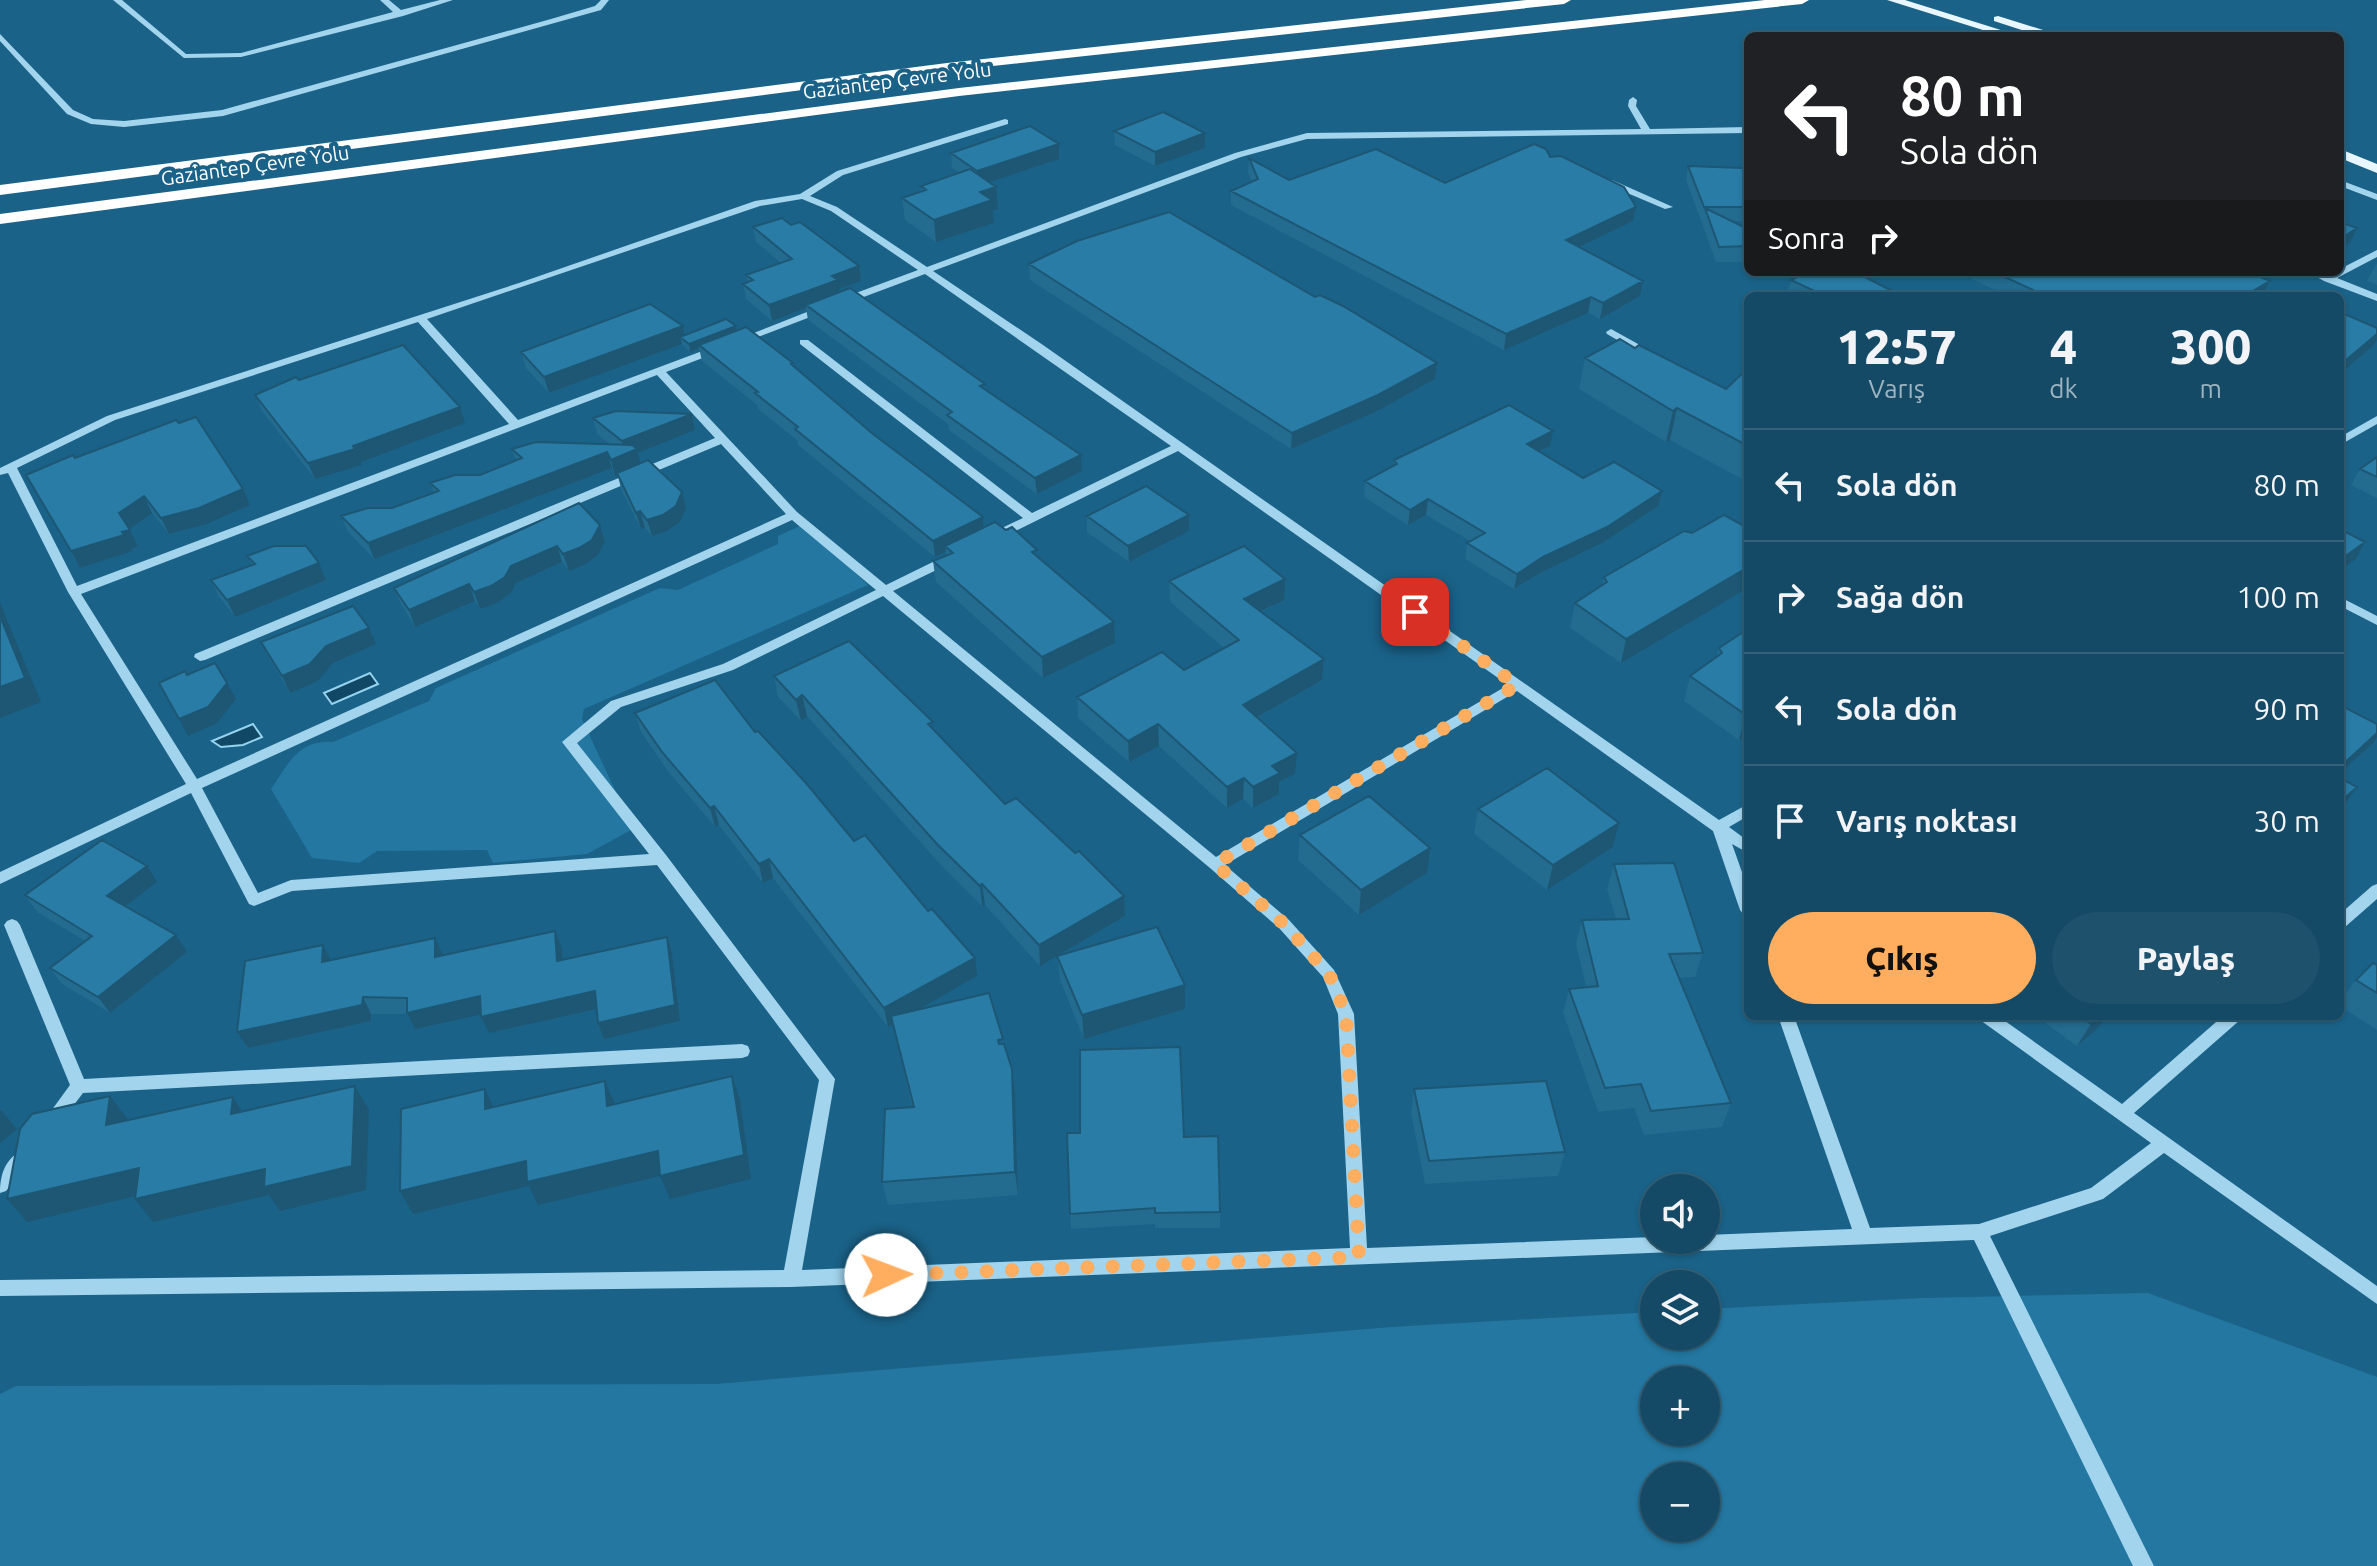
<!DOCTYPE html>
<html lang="tr">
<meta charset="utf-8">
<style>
:root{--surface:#144a66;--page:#1d516c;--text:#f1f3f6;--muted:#9db3bf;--line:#33627a;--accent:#ffad5e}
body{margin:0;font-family:Ubuntu,sans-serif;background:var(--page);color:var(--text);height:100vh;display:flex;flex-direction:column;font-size:30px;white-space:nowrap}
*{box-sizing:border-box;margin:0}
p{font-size:26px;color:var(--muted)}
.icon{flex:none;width:44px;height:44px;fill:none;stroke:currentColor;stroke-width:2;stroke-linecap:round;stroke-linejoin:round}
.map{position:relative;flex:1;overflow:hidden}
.details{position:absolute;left:1744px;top:292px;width:600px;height:728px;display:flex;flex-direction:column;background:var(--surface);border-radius:12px;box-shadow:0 2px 6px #0004,0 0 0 2px var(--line)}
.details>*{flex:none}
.hud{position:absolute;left:1744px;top:32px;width:600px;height:244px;border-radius:12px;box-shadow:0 2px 6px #0004,0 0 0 2px var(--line);background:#202124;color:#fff;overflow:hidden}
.tools{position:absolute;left:1640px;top:1174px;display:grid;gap:16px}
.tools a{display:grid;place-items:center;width:80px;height:80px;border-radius:50%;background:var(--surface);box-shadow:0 2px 6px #0004,0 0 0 2px var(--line);font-size:40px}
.pin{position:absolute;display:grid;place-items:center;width:68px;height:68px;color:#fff;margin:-34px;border-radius:16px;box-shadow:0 4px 12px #0006}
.me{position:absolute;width:88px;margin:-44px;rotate:88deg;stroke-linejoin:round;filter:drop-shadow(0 0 6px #0008)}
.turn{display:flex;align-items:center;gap:28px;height:168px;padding:0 24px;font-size:36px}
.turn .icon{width:104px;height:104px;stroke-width:2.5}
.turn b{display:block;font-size:56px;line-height:68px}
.then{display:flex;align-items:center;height:76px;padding:0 24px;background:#0003;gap:16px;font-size:30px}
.eta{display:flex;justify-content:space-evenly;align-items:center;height:136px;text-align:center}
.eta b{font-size:48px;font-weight:800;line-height:56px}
.button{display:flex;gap:16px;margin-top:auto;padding:16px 24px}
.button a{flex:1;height:92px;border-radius:48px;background:var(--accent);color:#111;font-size:32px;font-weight:800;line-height:92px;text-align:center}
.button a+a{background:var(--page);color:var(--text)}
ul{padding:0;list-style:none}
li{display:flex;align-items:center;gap:24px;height:112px;padding:0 24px;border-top:2px solid var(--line)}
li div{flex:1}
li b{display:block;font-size:30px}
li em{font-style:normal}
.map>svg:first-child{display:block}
.green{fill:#2377a1;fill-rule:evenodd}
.water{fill:#114866;stroke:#95d3ef;stroke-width:2}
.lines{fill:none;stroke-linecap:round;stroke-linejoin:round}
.minor{fill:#a2d4ed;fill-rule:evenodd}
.major{fill:#e8f6ff;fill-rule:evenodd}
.highway{fill:#fff;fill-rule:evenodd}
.wall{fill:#236b8f}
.shaded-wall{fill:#1d5774}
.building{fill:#297ca6;stroke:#1d5774;stroke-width:2}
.route{stroke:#ffad5e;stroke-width:14;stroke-dasharray:0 25.2}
.labels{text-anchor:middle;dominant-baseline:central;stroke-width:8;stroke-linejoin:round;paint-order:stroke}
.far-street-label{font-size:20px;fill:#fff;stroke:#1a6288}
</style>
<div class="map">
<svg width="2377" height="1566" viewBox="0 0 2377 1566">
<rect width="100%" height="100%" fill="#1a6288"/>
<path class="green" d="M804 524 868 585 584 709 582 719 633 829 587 854 493 863 487 850 377 851 359 863 312 858 271 789C288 764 299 739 333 742L429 701 436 688 660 588 678 590 778 544V536Z
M2148 1293 2377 1377V1566H0V1394L16 1386 716 1384 1391 1327 1654 1312V1336H1706V1309L1923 1298ZM1654 1380H1706V1432H1654ZM1654 1476H1706V1528H1654Z"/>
<path class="water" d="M370 673 378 684 332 704 324 693Z
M253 724 262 737 243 745 221 747 212 741Z"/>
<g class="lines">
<path class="minor" d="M113 0H122L186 54 241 53 393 12 380 0H389L401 10 440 0H453L403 16 241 57 184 58Z
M601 0H609L601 10 223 116 124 127 91 124 67 114 0 41V34L73 110 93 119 124 121 222 110 551 19 595 6Z
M1633 97 1637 100 1636 106 1650 129 1748 127V133L1307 139 1241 157 933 271 1043 345 1719 820 1748 804V816L1729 827 1748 841V853L1732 844 1748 889V916L1743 914 1740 910 1713 831 1517 691 1225 865 1289 920 1334 970 1354 1014 1367 1248 1654 1237V1240H1706V1235L1852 1229 1778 1016H1794L1870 1228 1979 1224 2091 1188 2151 1143 1980 1020 1978 1016H1998L2122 1104 2223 1016H2242L2240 1020 2134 1113 2377 1286V1304L2164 1153 2103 1199 1990 1236 2154 1566H2133L1974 1240 791 1287 0 1296V1280L784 1270 819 1080 657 865 292 891 254 906 249 904 191 793 0 884V872L186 784 68 592 8 473 0 475V468L107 416 519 283 755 201 800 194 837 171 1005 119 1008 120V124L843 175 810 196 837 207 927 267 1235 153 1307 133 1641 129 1628 106 1629 100ZM802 199 831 211 918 270 837 300V304H845L925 274 1171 446 1032 513 808 340H800V344L1023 518 985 536 983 539 985 542H993L1178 451 1508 685 1216 857 893 591 953 562 955 559 953 556H945L886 585 797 512 666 372 721 351V347H713L518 420 427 319 760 206ZM418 322 509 424 77 586 17 468 115 420ZM657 375 715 438 195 654 194 657 200 661 205 660 721 444 786 514 197 779 81 594ZM792 520 876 590 723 664 611 701 562 742 649 854 291 880 258 893 202 788ZM883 596 1210 868 1279 928 1323 977 1338 1014 1350 1248 802 1270 835 1079 666 855 577 743 621 707 733 670Z
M1606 180H1612L1673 207 1665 209 1606 184Z
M2340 180 2377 194V200L2340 186Z
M2377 250V257L2337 278 2377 294V301L2324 281 2308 272H2322L2329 275 2340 272V269Z
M822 306 826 307V311L745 342 741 343 736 340Z
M1611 329 1656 354 1657 356 1656 358H1648L1607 334 1606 332Z
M2377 416V424L2340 445V437Z
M2340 597 2377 616V625L2340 606Z
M2377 884V899L2345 927 2340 929V914L2372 886Z
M12 919 17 921 20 925 84 1079 742 1044 748 1046 750 1051 748 1056 742 1058 83 1093 57 1127 51 1129 45 1127 43 1122 70 1085 4 925 7 921Z
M23 1150 29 1152 31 1157 29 1162 6 1191 0 1193C0 1175 5 1158 23 1150Z"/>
<path class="major" d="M1887 0H1905L2020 36H2002Z
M1998 16 2056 34 2058 36H2040L1994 21V17Z
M2340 149 2377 164V173L2340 158Z"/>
<path class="highway" d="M1527 0H1571L1564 4 947 71 0 195V185L947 63Z
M1765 0H1809L1802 4 959 96 0 224V214L959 88Z"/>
</g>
<path class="wall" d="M1114 131 1205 133V148L1155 166 1115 145Z
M951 153 1059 159 989 182 998 209 993 211 994 223 936 242 905 220 902 198 921 191V186L959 173 952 168Z
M1550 157 1636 207 1633 221 1580 247 1643 281 1640 296 1600 319 1588 313 1504 350 1231 205V191L1252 182 1248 173 1249 158 1289 180 1445 183Z
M1688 166 1748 180V221H1732L1748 229V262H1716L1686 180Z
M791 225 859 266 861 281 839 289 840 292 986 390 1082 471 1037 494 949 430 948 424 808 320 806 308 772 321 746 299 743 284 748 282 746 275 781 263 756 242 753 227Z
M1029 264 1315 297 1437 363 1435 379 1377 411 1291 449 1030 280Z
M2377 264V285L2367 281 2375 266Z
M1957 272H2249L2270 281 2262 296H2008Z
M1791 280 1902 296H1790L1787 295Z
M683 326 685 335 737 331 794 367 873 434 983 517 984 528 1037 556 1114 622 1115 643 1043 678 936 582 933 561 946 555V552L935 557 798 445 797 440 758 409 757 405 702 361 699 348 690 352 682 344 549 393 526 368 521 352Z
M1585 358 1726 389 1748 368V475L1742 479 1670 440 1666 442 1579 389Z
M299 380 465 423 361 462 362 465 315 479 262 411 255 395Z
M692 414 695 430 638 453 640 463 682 492 686 508 680 522 667 531 652 536 645 528 641 529 621 489 618 475 615 476 612 468 374 559 348 532 341 516 392 508 434 492 430 483 480 475 516 460 512 449 610 444 597 434 593 418Z
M179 423 243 489 250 505 207 524 169 534 152 513 129 529 138 546 131 549 133 551 80 568 26 475Z
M1550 446 1539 452 1583 478 1662 491 1658 506 1604 542 1540 573 1514 589 1465 559 1467 543 1470 541 1426 515 1408 525 1364 497 1365 481 1394 466V460Z
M2377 457V498L2351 485 2360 469Z
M1087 516 1189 531 1129 562 1087 532Z
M600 525 605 542 597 556 584 565 569 571 562 562 516 583 511 593 497 603 480 609 475 601 415 627 401 604 394 588Z
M1748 528V583L1744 586 1743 591 1621 663 1570 628 1575 603 1602 586 1604 577 1692 533Z
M247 556 326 580 235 617 219 597 211 580 252 565Z
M1169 581 1284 600 1261 612 1324 659 1322 680 1257 718 1295 774 1279 782V794L1253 808 1243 799 1227 808 1159 746 1129 762 1078 718 1077 697 1184 670 1224 648 1170 602Z
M1748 629V733L1739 740 1684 701 1690 676 1716 658 1719 648Z
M261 642 376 644 333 663 318 681 290 693 269 658Z
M774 676 934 731 1005 804 1075 853 1124 896 1125 916 1040 966 985 905 982 906 941 865 807 716 801 721 778 697Z
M635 713 755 732 977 976 918 1010 1004 1044 1012 1069 1015 1093 1018 1195 888 1205 882 1182 912 1107 893 1024 888 1027 773 878 763 883 719 825 715 827 667 770 641 732Z
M1478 809 1619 823 1613 847 1547 890 1474 834Z
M1300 835 1427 873 1359 915 1298 860Z
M1614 864 1703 953 1695 977 1679 978 1731 1103 1722 1127 1644 1135 1634 1108 1598 1112 1563 1013 1569 989 1586 987 1576 944 1582 920 1616 919 1607 889Z
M157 882 126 906 187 952 110 1013 62 984 50 968 85 941 37 912 25 895Z
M555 931 562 948V960L667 937 672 953 680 1021 604 1039 596 1009 489 1033 481 1014 415 1029 408 1014H371V1021L248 1048 237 1032 331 960 443 955Z
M1057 956 1185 1009 1084 1039 1060 980Z
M2377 965V1030L2340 1006V1001L2356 980Z
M2036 1016H2106L2099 1027 2077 1046Z
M1414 1089 1565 1152 1558 1176 1425 1184 1411 1113Z
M1184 1137 1220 1212V1228H1155V1224L1071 1229 1070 1214Z"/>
<path class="shaded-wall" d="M1205 133V148L1155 166V152Z
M1059 144V159L978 186 977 171Z
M996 187 998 209 993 211 994 223 936 242 934 220 980 192Z
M1636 207 1633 221 1563 255 1566 240Z
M2357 228 2350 243 2340 249V239Z
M859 266 861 281 839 289 840 295 806 305V308L772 321 769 305 832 276Z
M1643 281 1640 296 1600 319 1603 303Z
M2270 281 2262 296H2244Z
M1591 297 1588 313 1504 350 1506 334Z
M683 326 686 342 680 337 682 344 549 393 544 377Z
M736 326 737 334 699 345V348L690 352 689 344Z
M2377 334V339L2374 345 2340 374V363Z
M1437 363 1435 379 1377 411 1291 449 1292 433Z
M460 407 465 423 361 462 362 465 315 479 308 463Z
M1677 408 1670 440 1666 442 1673 411Z
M692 414 695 430 638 453 641 465 615 476 611 460 625 454 622 441Z
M1553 431 1550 446 1524 459 1527 444Z
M607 452 612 468 374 559 368 543Z
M1081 455 1082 471 1037 494 1035 478Z
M1748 458V475L1742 479Z
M243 489 250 505 207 524 169 534 161 518Z
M1662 491 1658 506 1604 542 1540 573 1514 589 1517 574 1543 557Z
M682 492 686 508 680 522 667 531 652 536 647 520Z
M144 496 152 513 128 530 119 513Z
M1428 499 1426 515 1408 525 1410 510Z
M640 511 645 528 641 529 636 513Z
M1189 515V531L1129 562 1128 546Z
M983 517 984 533 945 546 946 552 935 557 933 541Z
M600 525 605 542 597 556 584 565 569 571 563 554Z
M130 530 138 546 131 549 133 551 80 568 71 551Z
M2365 542 2356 559 2340 570V560Z
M557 546 562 562 516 583 511 593 497 603 480 609 474 592 511 566Z
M319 563 326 580 235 617 227 600Z
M1748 567V583L1744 586 1743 591 1621 663 1626 639Z
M1285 579 1284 600 1243 620 1244 599Z
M469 584 475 601 415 627 409 610Z
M0 603 41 702 0 718Z
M1114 622 1115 643 1043 678 1042 657Z
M369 628 376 644 333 663 318 681 290 693 282 676 326 646Z
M1324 659 1322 680 1242 726 1243 705Z
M227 683 236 699 217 723 188 736 179 719Z
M802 695 807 716 801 721 796 700Z
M1748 714V733L1739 740 1746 715Z
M1158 724 1159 746 1129 762 1128 741Z
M2377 733V737L2373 743 2340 773V767Z
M1297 753 1295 774 1279 782V794L1253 808V787L1272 766Z
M1244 778 1243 799 1227 808V787Z
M2357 787 2346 803 2340 808V802Z
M714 806 719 825 715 827 710 808Z
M1619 823 1613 847 1547 890 1553 865Z
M1430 848 1427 873 1359 915 1361 890Z
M769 859 773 878 763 883 759 864Z
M147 866 157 882 118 912 107 896Z
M982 884 985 905 982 906 980 886Z
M1124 896 1125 916 1040 966 1039 945Z
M555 931 562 948 563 977 557 961Z
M176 935 187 952 110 1013 98 997Z
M667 937 672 953 680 1021 604 1039 598 1023Z
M435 938 443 955 435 957Z
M323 945 332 962H322Z
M975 958 977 976 888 1027 884 1008Z
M1185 985V1009L1084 1039 1082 1015Z
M595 991 601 1008 489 1033 481 1017Z
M480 996 488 1013 415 1029 407 1013Z
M363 997 371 1014V1021L248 1048 237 1032Z
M2100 1016H2106L2099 1027 2077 1046 2091 1024Z
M1012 1069 1015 1093 1018 1195 1015 1172Z
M732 1076 740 1100 751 1179 670 1199 660 1176 538 1205 529 1186 413 1214 400 1191Z
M605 1081 615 1105 607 1106Z
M355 1086 369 1110 366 1190 280 1211 269 1195 153 1222 135 1199Z
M485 1089 496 1113 485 1109Z
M110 1096 128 1120 106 1125Z
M233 1097 248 1121 231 1114Z
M1 1110 17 1129 0 1143V1111Z
M139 1168 157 1191 27 1222 7 1199Z"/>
<path class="building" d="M1163 112 1205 133 1155 152 1114 131Z
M1030 126 1059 144 977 171 951 153Z
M1534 144 1546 149 1550 157 1561 156 1624 187 1636 207 1566 240 1643 281 1603 303 1591 297 1506 334 1231 191 1258 179 1249 158 1289 180 1376 149 1445 183Z
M1688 166 1743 168 1748 180V207H1704Z
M970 169 996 187 980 192 992 200 934 220 902 198 926 190 921 186Z
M1705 208 1748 229V246L1719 247Z
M1169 212 1315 297 1320 295 1343 306 1437 363 1378 395 1292 433 1029 264 1077 241Z
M782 218 791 225 800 222 859 266 832 276 838 280 769 305 743 284 753 280 746 275 792 259 753 227Z
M2340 222 2357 228 2340 239Z
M1807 272H1855L1902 296H1825L1791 280Z
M1994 272H2249L2270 281 2244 296H2068L2062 293 2056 296H2046Z
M850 288 985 384 980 386 1081 455 1035 478 947 415 952 412 806 305Z
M650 304 683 326 544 377 521 352Z
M2340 312 2377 328V334L2346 360 2340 363Z
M726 319 736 326 689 344 680 337Z
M746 327 793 363 791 364 873 434 983 517 933 541 795 429 798 427 755 393 758 392 699 345Z
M1620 339 1635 348 1639 345 1726 389 1748 368V446L1677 408 1673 411 1585 358Z
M403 345 460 407 353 446 355 449 308 463 255 395 296 377 299 380Z
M1509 405 1553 431 1527 444 1583 478 1614 462 1662 491 1607 527 1543 557 1517 574 1467 543 1485 533 1428 499 1410 510 1365 481 1397 464 1394 460Z
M616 411 692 414 622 441 593 418Z
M196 417 243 489 199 508 161 518 144 496 119 513 130 530 122 532 124 535 71 551 26 475 73 455 75 458 176 420 179 423Z
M536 442 632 445 637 449 611 460 607 452 368 543 341 516 368 508H392L439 491 430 483 455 475H480L522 458 512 449Z
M2377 457V477L2360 469Z
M648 460 682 492 676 506 663 515 647 520 640 511 636 513 617 473Z
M1146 486 1189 515 1128 546 1087 516Z
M579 503 600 525 592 540 579 548 563 554 557 546 511 566 505 577 491 586 474 592 469 584 409 610 394 588Z
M1724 515 1748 528V567L1626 639 1575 603 1607 582 1604 577 1684 531 1692 533Z
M995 522 1006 530 1012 527 1037 550 1032 552 1114 622 1042 657 933 561 953 553 945 546Z
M2340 529 2365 542 2340 560Z
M274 546H306L319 563 227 600 211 580 255 564 247 556Z
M1244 546 1285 579 1244 599 1324 659 1243 705 1297 753 1272 766 1280 773 1253 787 1244 778 1227 787 1158 724 1128 741 1077 697 1162 652 1184 670 1239 640 1169 581Z
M353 606 369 628 326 646 310 664 282 676 261 642Z
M0 616 25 678 0 687Z
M1748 629V714L1746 715 1690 676 1722 653 1719 648Z
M849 641 933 722 928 724 1005 804 1016 798 1075 853 1079 851 1124 896 1039 945 982 884 980 886 938 845 802 695 796 700 774 676Z
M215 663 227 683 208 707 179 719 159 683 185 671 187 675Z
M715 680 755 732 758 731 806 783 854 841 865 835 928 911 932 909 975 958 884 1008 769 859 759 864 714 806 710 808 662 752 635 713Z
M2340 705 2377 724V733L2340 767Z
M1547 768 1619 823 1553 865 1478 809Z
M2340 778 2357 787 2340 802Z
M1369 796 1430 848 1361 890 1300 835Z
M102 840 147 866 107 896 176 935 98 997 50 968 92 936 25 895Z
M1674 863 1703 953 1669 954 1731 1103 1651 1111 1641 1084 1605 1088 1569 989 1598 986 1582 920 1629 919 1614 864Z
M1157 927 1185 985 1082 1015 1057 956Z
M555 931 557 961 667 937 675 1005 598 1023 595 991 481 1017 480 996 407 1013V998L363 997 362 1005 237 1032 245 961 323 945 322 962 435 938V957Z
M2373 963 2377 965V993L2356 980Z
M989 993 1003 1039 998 1040 999 1044H1004L1012 1069 1015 1172 882 1182 885 1109 914 1107 891 1016Z
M2080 1016H2100L2091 1024Z
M1180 1047 1184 1137 1218 1136 1220 1212 1155 1213V1208L1070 1214 1067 1133H1080V1050Z
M732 1076 744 1155 660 1176 658 1151 527 1182 526 1161 400 1191 401 1109 485 1089V1109L605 1081 607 1106Z
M1546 1081 1565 1152 1429 1161 1414 1089Z
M355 1086 352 1166 264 1187 265 1169 135 1199 139 1168 7 1199 20 1129 32 1114 110 1096 106 1125 233 1097 231 1114Z"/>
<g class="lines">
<path class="route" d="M886 1275 1359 1257 1346 1014 1329 974 1284 924 1215 864 1517 685 1415 612"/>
</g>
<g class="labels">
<g class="far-street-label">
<text transform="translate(897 80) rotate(-7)">Gaziantep Çevre Yolu</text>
<text transform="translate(255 165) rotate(-8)">Gaziantep Çevre Yolu</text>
</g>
</g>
</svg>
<div class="tools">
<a><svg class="icon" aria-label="sound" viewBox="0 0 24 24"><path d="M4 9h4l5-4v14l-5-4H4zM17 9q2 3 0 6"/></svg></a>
<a><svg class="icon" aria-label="layers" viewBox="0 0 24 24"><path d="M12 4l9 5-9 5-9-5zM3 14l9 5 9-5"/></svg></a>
<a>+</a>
<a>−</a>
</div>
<div class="pin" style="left:1415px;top:612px;background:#d93025"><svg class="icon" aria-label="arrive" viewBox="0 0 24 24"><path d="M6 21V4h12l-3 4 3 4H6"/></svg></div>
<svg class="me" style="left:886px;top:1275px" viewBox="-20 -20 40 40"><circle r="19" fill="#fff"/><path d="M0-13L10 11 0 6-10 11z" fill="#ffad5e"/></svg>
<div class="hud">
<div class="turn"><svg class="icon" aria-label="left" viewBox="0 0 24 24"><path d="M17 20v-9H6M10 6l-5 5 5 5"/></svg><div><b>80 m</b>Sola dön</div></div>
<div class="then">Sonra<svg class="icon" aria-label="right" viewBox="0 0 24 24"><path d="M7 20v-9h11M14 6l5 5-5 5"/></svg></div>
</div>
<section class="details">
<div class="eta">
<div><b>12:57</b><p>Varış</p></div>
<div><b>4</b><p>dk</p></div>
<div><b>300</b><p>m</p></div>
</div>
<ul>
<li><svg class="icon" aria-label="left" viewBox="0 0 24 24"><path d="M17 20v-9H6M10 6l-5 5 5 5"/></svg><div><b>Sola dön</b></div><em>80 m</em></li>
<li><svg class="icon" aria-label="right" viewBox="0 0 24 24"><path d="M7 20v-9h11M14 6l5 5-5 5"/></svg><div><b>Sağa dön</b></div><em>100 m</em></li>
<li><svg class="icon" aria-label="left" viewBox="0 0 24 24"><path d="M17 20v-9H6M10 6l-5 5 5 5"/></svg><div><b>Sola dön</b></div><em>90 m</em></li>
<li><svg class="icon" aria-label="arrive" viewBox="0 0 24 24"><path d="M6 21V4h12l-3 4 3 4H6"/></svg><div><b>Varış noktası</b></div><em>30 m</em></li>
</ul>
<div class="button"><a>Çıkış</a><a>Paylaş</a></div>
</section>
</div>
